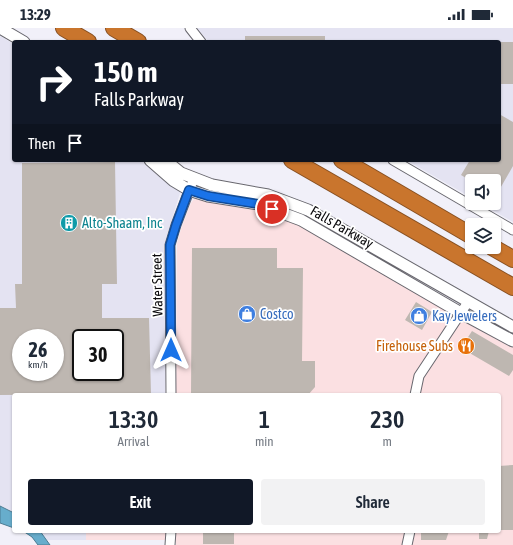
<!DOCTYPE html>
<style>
:root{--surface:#fff;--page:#f2f2f3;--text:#1f2937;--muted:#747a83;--accent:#111827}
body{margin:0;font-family:"Asap Condensed",sans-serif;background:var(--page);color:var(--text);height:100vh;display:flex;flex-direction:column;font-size:15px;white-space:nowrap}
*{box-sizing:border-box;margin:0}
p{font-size:13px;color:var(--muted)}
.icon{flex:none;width:22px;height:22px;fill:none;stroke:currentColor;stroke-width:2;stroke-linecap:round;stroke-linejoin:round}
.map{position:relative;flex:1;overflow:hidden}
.sheet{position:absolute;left:12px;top:365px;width:489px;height:140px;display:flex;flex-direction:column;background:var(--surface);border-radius:4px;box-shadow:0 1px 3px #0004}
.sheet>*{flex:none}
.hud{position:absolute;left:12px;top:12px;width:489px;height:122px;border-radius:4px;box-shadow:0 1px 3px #0004;background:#111827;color:#fff;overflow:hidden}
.fabs{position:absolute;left:465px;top:146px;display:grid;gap:8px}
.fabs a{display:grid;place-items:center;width:36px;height:36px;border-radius:4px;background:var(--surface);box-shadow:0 1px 3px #0004;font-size:20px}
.speed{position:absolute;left:12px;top:301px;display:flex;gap:8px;font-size:20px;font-weight:700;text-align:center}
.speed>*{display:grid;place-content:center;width:52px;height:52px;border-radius:50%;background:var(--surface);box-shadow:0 1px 3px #0004;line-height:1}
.speed small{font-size:10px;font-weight:400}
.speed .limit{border:2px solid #111;border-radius:6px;background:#fff;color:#111}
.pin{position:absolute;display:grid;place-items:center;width:34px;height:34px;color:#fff;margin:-17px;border:2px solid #fff;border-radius:50%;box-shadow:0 1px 4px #0007}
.me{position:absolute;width:44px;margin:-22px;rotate:0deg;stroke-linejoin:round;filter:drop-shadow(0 0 3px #0008)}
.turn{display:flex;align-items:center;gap:14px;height:84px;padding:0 16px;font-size:18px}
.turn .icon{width:52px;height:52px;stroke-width:2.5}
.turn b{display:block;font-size:28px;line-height:34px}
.then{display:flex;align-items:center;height:38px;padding:0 16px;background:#0003;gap:8px;font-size:15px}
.eta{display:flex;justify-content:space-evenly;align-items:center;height:68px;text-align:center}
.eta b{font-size:24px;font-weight:600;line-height:28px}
.action{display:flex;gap:8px;margin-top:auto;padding:8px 16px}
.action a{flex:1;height:46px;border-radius:4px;background:var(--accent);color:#fff;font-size:16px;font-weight:600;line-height:46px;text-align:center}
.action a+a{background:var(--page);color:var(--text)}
.status{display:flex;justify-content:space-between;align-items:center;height:28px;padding:0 20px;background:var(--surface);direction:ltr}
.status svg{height:11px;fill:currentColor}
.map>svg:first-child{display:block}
.commercial{fill:#fbe0e2}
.built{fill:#e4e3f2;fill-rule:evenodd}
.water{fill:#67adcc;stroke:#4c7c93}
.building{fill:#beb7b1;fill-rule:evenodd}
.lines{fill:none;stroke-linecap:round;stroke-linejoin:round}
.minor-casing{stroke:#68676e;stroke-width:11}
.tertiary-casing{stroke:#68676e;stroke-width:13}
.motorway-casing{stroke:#875022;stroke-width:18}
.minor{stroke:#fff;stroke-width:9}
.tertiary{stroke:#fff;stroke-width:11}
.motorway{stroke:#c9752d;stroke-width:16}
.route-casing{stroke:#114b97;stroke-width:10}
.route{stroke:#1a73e8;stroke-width:7}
.labels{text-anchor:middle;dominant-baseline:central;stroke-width:3.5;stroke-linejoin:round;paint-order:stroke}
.culture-label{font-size:14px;fill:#0d838f;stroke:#fff;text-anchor:start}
.street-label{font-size:14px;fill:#0c0b0e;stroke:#fff}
.shop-label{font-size:14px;fill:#366cbe;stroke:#fff;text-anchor:start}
.food-label{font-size:14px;fill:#c56008;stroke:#fff;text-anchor:end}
</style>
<div class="status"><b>13:29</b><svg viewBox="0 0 49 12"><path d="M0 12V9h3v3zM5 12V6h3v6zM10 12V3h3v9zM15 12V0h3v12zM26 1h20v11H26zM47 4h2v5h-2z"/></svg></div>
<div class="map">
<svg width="513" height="517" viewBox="0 0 513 517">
<rect width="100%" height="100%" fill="#f1f0f9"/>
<path class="commercial" d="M196 168 278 184 513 318V517H176L175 512H86V503H499V367H176L177 216 181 201 191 175Z"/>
<path class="built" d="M197 0H513V194L480 175H494V153H472V170L406 132H499V14H209Z
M0 8 14 16V132H146L179 160 180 165 166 210 165 367H14V485L0 478ZM21 310H55V344H21ZM81 310H115V344H81Z
M40 503H86V512H47Z"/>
<path class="water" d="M0 478 14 485V500L0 495Z
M23 503H40L50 517H38L32 509Z"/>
<path class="building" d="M245 8H325V14H245Z
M499 14H513V56H499Z
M499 86 513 94V138L494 171V153H471L461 147 470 132H499Z
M115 134 117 256H102V290H149L151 366 0 367V280H16L15 256H22V135ZM21 310H55V344H21ZM81 310H115V344H81Z
M192 220H277V240H303L302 333H315V359L308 367H191Z
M416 274 432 284 422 302 405 292Z
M472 303 513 327V342L509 348 461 320Z
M513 437V502H499V438Z
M421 503H449L446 512H421Z
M479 503H489L487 511H479Z
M203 505H234V516H203Z"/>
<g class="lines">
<defs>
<path id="minor" d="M190 0 201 14
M393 132 513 202
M171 367 170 217 176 197 194 150
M415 367 419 348 468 274
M170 517 171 503
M407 517 410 503"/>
<path id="tertiary" d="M0 0 24 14
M150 132 174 153 189 162 208 168 258 176 301 192 461 285 513 313
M165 132 181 145 212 157 268 167 308 182 513 299"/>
<path id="motorway" d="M64 0 88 14
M114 0 138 14
M292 132 513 259
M342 132 472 208
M492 219 513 231"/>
</defs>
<use href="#minor" class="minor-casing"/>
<use href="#tertiary" class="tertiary-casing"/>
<use href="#motorway" class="motorway-casing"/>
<use href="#minor" class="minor"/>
<use href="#tertiary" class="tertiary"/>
<use href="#motorway" class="motorway"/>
</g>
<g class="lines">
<defs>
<path id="route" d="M171 322 170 217 176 197 189 162 208 168 258 176 272 181"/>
</defs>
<use href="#route" class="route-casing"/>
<use href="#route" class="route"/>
</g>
<defs>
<symbol id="building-disc" viewBox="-11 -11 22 22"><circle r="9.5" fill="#0f9aa8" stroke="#fff"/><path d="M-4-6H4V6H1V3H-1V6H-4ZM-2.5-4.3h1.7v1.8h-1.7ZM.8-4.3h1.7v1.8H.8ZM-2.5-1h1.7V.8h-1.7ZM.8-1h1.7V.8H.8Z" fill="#fff"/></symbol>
<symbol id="shop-disc" viewBox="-11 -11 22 22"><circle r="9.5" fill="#3f7fe0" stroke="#fff"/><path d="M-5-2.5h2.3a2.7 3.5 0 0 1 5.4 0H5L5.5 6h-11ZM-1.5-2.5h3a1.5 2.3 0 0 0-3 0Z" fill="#fff"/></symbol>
<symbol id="restaurant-disc" viewBox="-11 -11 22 22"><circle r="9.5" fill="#e8710a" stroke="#fff"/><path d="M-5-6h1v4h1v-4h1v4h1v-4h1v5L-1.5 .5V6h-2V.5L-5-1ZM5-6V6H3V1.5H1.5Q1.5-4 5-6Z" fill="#fff"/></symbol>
</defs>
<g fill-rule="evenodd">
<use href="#building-disc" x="59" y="185" width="20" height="20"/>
<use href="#shop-disc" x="237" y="276" width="20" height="20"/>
<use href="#shop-disc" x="409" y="278" width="20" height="20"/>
<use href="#restaurant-disc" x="456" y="308" width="20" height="20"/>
</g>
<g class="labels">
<g class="culture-label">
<text x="82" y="195">Alto-Shaam, Inc</text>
</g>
<g class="street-label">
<text transform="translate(342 199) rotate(30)">Falls Parkway</text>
<text transform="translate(157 257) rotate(-91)">Water Street</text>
</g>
<g class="shop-label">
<text x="260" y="286">Costco</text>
<text x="432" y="288">Kay Jewelers</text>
</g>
<g class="food-label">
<text x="453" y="318">Firehouse Subs</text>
</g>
</g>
</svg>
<div class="fabs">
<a><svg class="icon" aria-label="sound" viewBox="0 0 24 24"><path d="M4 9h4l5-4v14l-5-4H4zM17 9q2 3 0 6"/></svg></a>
<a><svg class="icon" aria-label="layers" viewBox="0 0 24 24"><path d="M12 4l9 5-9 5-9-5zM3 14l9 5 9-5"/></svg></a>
</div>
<div class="speed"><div>26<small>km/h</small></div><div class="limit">30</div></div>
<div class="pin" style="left:272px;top:181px;background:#d93025"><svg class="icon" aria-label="arrive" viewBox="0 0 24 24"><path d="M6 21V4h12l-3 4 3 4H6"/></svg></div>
<svg class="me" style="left:171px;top:322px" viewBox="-20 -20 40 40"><path d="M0-17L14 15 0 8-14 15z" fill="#1a73e8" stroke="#fff" stroke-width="4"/></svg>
<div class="hud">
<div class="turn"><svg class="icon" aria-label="right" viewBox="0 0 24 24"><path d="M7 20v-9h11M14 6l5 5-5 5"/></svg><div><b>150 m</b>Falls Parkway</div></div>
<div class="then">Then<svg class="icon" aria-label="arrive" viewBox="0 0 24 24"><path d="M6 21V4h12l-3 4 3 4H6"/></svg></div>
</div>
<section class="sheet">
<div class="eta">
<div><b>13:30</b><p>Arrival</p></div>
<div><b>1</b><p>min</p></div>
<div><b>230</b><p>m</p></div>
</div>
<div class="action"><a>Exit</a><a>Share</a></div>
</section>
</div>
